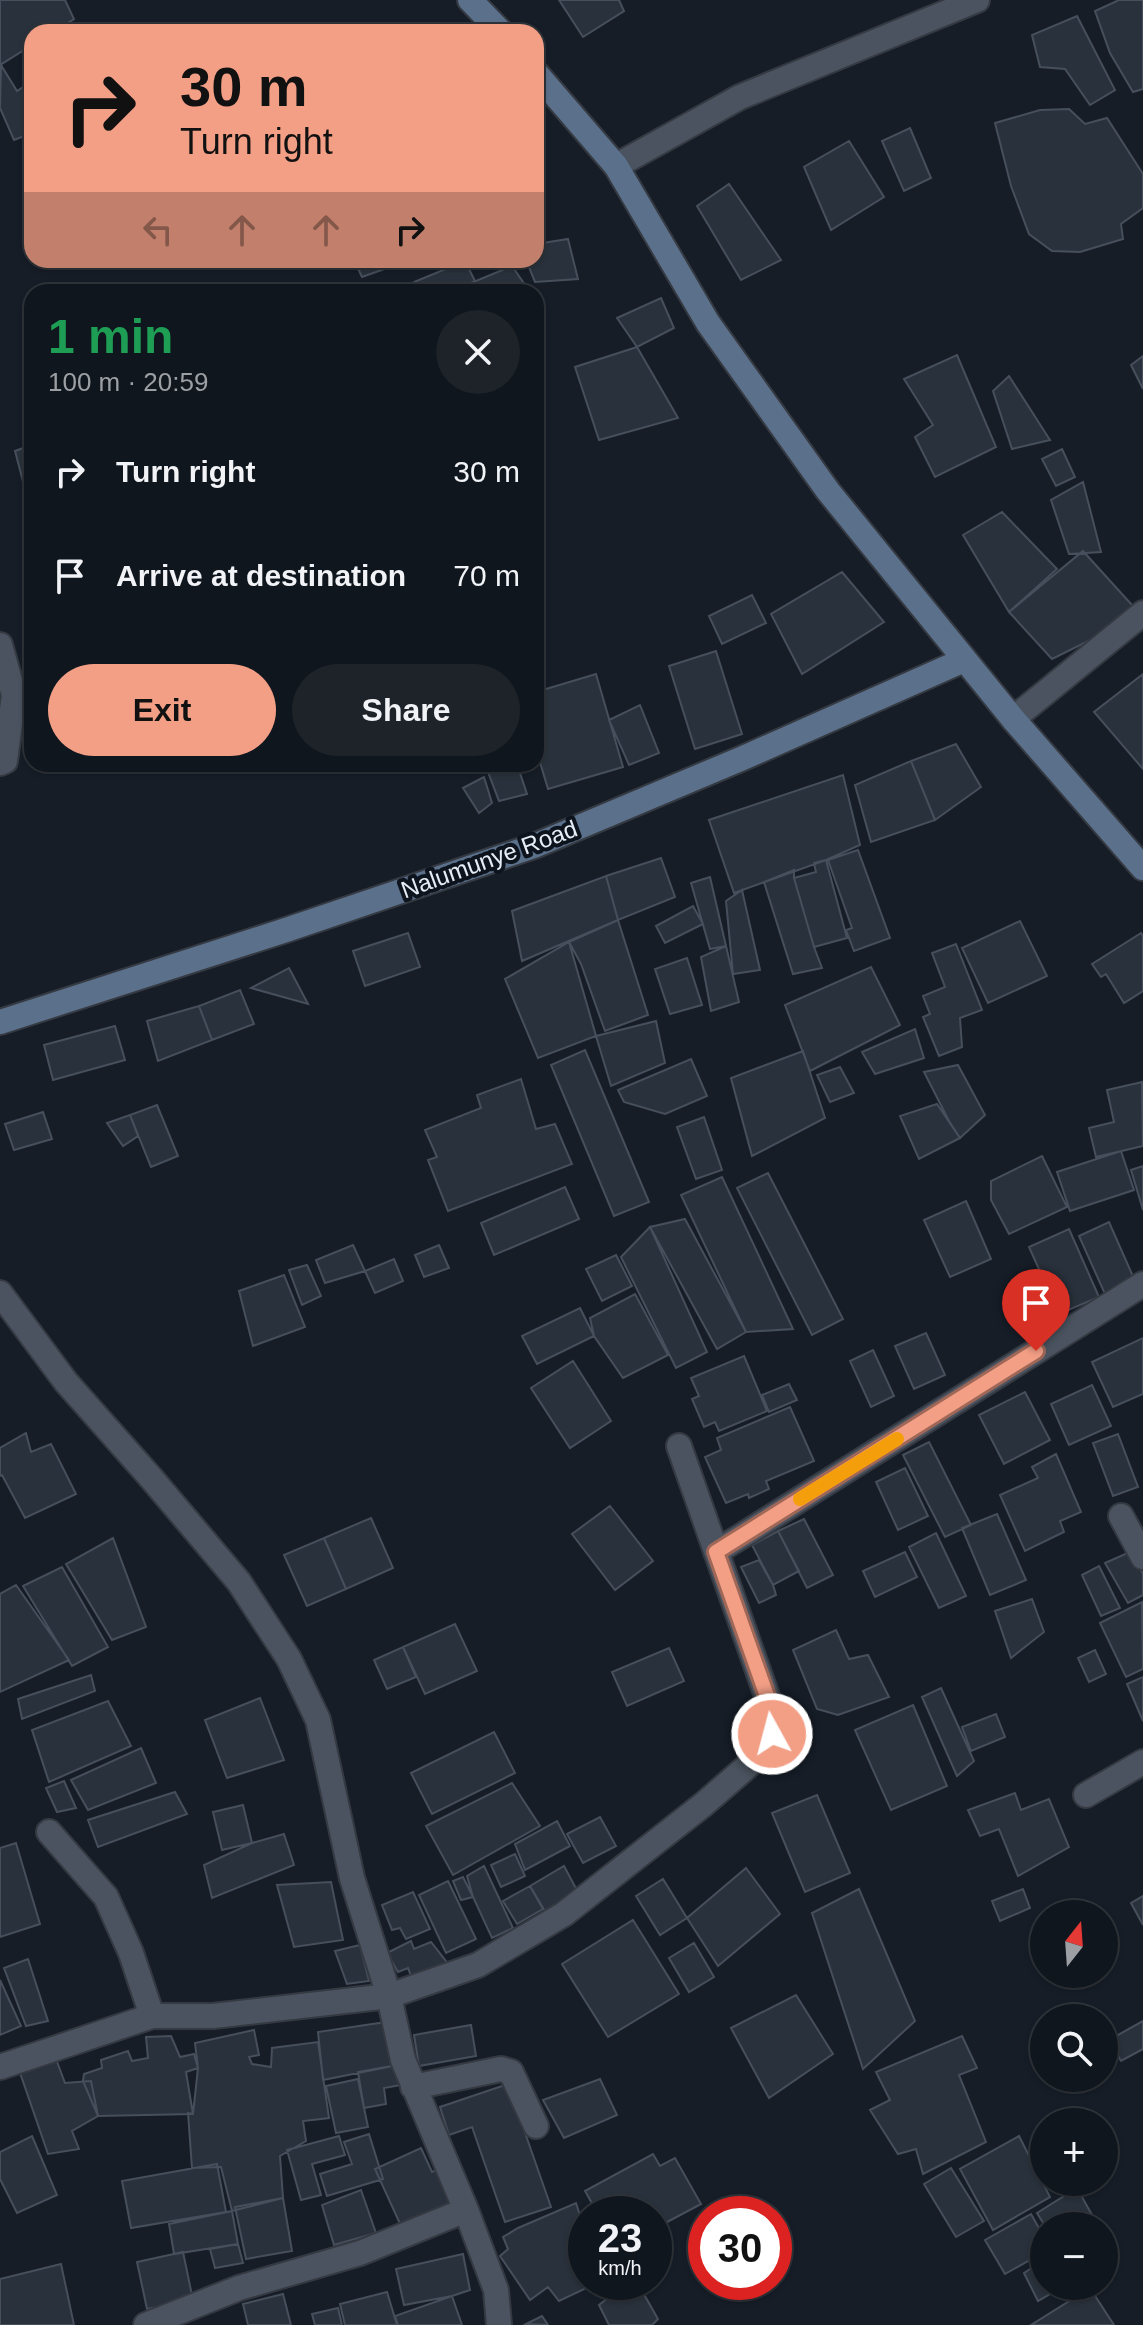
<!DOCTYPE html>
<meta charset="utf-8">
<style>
:root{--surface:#10161d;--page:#1e232a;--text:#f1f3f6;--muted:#9c9fa4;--line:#30353b;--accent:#f39f86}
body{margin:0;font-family:Helvetica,sans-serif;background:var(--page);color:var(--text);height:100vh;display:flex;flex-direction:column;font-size:30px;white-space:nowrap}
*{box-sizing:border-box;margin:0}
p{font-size:26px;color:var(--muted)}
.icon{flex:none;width:44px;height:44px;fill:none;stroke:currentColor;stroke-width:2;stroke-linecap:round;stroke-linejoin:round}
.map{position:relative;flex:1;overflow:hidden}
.sheet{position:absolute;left:24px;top:284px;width:520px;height:488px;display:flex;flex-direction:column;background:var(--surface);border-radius:24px;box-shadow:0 2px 6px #0004,0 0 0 2px var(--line)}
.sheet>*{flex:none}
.top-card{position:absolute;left:24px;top:24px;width:520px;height:244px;border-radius:24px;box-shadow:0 2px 6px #0004,0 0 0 2px var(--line);background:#f39f86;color:#111;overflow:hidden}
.needle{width:52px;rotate:17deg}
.buttons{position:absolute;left:1030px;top:1900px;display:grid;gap:16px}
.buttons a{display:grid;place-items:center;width:88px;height:88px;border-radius:50%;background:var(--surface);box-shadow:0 2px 6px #0004,0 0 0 2px var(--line);font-size:40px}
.speed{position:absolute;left:568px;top:2196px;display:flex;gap:16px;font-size:40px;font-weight:700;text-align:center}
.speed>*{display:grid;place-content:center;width:104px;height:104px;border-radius:50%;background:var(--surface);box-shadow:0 2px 6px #0004,0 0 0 2px var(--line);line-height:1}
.speed small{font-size:20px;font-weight:400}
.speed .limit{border:12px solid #d22;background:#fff;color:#111}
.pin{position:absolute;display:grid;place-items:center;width:68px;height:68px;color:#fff;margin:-82px -34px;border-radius:50% 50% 50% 0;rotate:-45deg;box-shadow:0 0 8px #0007}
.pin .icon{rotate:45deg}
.me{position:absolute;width:88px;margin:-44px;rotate:353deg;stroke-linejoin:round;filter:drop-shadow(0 0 6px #0008)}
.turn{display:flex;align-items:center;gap:28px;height:168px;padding:0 24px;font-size:36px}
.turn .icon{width:104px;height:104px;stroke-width:2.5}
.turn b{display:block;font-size:56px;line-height:68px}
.lanes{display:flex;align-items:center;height:76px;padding:0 24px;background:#0003;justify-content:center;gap:40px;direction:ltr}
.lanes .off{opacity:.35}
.round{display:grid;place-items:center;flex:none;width:84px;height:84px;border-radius:42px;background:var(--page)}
.head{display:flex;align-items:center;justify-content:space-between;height:136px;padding:0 24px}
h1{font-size:48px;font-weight:600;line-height:60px;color:#1e9e55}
.button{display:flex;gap:16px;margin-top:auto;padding:16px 24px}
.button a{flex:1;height:92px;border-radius:48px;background:var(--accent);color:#111;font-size:32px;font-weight:600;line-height:92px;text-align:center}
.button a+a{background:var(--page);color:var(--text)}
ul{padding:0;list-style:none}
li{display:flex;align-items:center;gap:24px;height:104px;padding:0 24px}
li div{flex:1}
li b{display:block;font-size:30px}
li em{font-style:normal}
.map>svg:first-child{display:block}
.building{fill:#29313c;stroke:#464f5b;stroke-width:2}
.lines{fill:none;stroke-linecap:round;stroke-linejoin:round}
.street-casing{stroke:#353a42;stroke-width:28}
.secondary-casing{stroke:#353a42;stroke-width:28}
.street{stroke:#4a535f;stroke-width:24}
.secondary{stroke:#5b708b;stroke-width:24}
.route-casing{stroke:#9e6757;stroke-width:20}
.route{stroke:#f39f86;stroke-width:14}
.slow{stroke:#f59e0b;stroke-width:14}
.labels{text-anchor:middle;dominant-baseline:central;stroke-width:8;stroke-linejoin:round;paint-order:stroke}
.street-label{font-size:24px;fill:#e7edf4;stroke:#0d141e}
</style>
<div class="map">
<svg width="1143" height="2325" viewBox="0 0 1143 2325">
<rect width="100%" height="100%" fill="#161d27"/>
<path class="building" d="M0 0H65L74 19 53 32H32V45L0 65Z
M559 0H619L624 11 583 37Z
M1119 0H1143V89L1133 92 1110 53 1095 11Z
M1077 16 1115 90 1090 105 1065 69 1040 67 1032 35Z
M1 65 17 91 32 81V133L14 140 0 108Z
M1069 109 1085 124 1107 118 1143 174V208L1121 224 1123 239 1080 252 1052 251 1029 234 1011 186 995 123 1040 110Z
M910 128 931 178 904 191 882 141Z
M849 141 884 197 831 230 804 167Z
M729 184 781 260 741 280 697 206Z
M568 239 578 279 535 282 526 260H536V244Z
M354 260H410L362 277Z
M465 261 475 281 454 292H418L414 282Z
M512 266 530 292H455L454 290Z
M661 298 674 328 637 347 617 318Z
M637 347 678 418 599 440 575 367Z
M957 355 996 447 935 477 915 437 933 425 904 379Z
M1143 356V389L1131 365Z
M1009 376 1050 440 1012 449 993 391Z
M32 445V516L15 451Z
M1062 449 1075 477 1056 486 1042 459Z
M1083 482 1101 552 1069 554 1051 500Z
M1002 512 1057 569 1009 612 963 535Z
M1083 551 1141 615 1052 659 1009 612Z
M842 572 884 622 802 674 771 614Z
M752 595 766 623 722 644 709 616Z
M716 651 742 734 695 749 669 666Z
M596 674 623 767 548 789 536 749V692Z
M1143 674V769L1094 712Z
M640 705 659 753 629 765 609 720Z
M956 744 981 787 935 820 911 761Z
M911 761 935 820 871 842 855 785Z
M485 764H517L527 794 499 801Z
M843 775 860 845 826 860 734 893 709 820Z
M484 777 492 803 479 813 463 788Z
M858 850 890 938 854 951 846 930 852 928 828 860Z
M661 858 675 897 618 920 606 876Z
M826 860 847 938 814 947 794 878 816 872 814 863Z
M794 870V878L814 947 822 968 793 974 764 882Z
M606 876 618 920 522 961 512 911Z
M710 877 726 946 710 949 691 883Z
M742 890 760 970 733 974 726 901Z
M693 906 703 924 665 943 656 926Z
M618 920 648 1015 605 1031 581 964 569 942Z
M1020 921 1047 976 988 1003 962 948Z
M408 933 420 967 365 986 353 951Z
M1141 933 1143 936V991L1124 1003 1106 974 1101 977 1092 964Z
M569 942 596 1036 538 1058 505 979Z
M956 944 982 1010 960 1018 962 1047 939 1056 923 1017 930 1014 923 996 945 987 932 953Z
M726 946 739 1002 711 1011 701 957Z
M687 958 702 1005 670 1014 655 969Z
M871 967 900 1025 810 1071 785 1005Z
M289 968 308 1004 251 988Z
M240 990 254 1024 212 1040 199 1006Z
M199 1006 212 1040 158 1061 147 1021Z
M656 1021 665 1063 611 1086 596 1036Z
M115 1026 125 1060 53 1080 44 1045Z
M915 1029 924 1058 875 1074 862 1052Z
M585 1050 649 1202 614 1216 551 1065Z
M803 1051 825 1118 752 1156 731 1078Z
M691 1059 707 1096 665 1114 624 1102 618 1090Z
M958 1065 985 1115 960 1138 949 1121 924 1072Z
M840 1067 854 1093 830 1102 817 1075Z
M521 1079 536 1129 555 1124 572 1164 448 1211 428 1160 437 1157 425 1130 481 1108 477 1095Z
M1142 1082 1143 1146 1096 1157 1089 1128 1114 1122 1107 1090Z
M937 1104 960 1138 919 1159 900 1116Z
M157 1105 178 1156 151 1167 130 1115Z
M43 1112 52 1139 14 1150 5 1124Z
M130 1115 138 1136 123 1146 107 1123Z
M704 1117 722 1170 696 1179 677 1127Z
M1121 1151 1134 1190 1070 1211 1057 1172Z
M1042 1156 1067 1207 1009 1234 991 1200V1181Z
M1143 1166V1210L1131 1170Z
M768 1173 843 1319 812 1335 737 1188Z
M722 1177 793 1329 746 1332 681 1195Z
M565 1187 579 1219 494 1255 481 1223Z
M966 1201 991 1259 950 1277 924 1220Z
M685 1219 746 1332 717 1349 650 1227Z
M1109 1222 1135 1281 1105 1294 1079 1236Z
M650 1227 707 1352 676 1368 621 1257Z
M1069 1229 1099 1297 1059 1314 1029 1247Z
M353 1245 365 1271 325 1283 316 1260Z
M439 1245 449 1268 424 1277 415 1255Z
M616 1255 632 1286 602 1301 586 1269Z
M394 1259 403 1281 375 1293 365 1271Z
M307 1265 321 1296 302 1305 289 1270Z
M284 1275 305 1327 253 1346 239 1291Z
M635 1294 668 1355 623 1378 594 1336 590 1318Z
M580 1308 594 1336 537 1364 522 1336Z
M926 1333 945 1375 914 1389 895 1346Z
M1143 1338V1394L1113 1407 1092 1362Z
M873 1350 894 1396 871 1407 850 1361Z
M744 1356 767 1411 719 1431 715 1422 704 1427 692 1399 699 1396 691 1378Z
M573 1361 611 1421 570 1448 531 1388Z
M789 1384 797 1400 769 1412 762 1395Z
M1092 1385 1111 1426 1069 1445 1051 1404Z
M1025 1392 1050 1440 1004 1464 979 1415Z
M790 1407 814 1461 766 1481 769 1489 749 1498 748 1494 726 1503 705 1457 721 1450 717 1438Z
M26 1433 31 1452 51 1444 76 1494 25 1518 2 1475 0 1476V1448Z
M1118 1434 1138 1487 1113 1496 1093 1443Z
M929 1442 971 1525 945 1537 903 1455Z
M1056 1454 1081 1512 1060 1521 1064 1532 1025 1551 1000 1495 1038 1478 1032 1467Z
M905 1468 928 1516 898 1530 876 1482Z
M610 1506 653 1561 615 1590 572 1534Z
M997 1514 1026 1580 990 1595 962 1528Z
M371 1518 393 1568 346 1589 324 1538Z
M804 1519 833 1575 807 1588 778 1531Z
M778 1531 799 1571 773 1585 752 1545Z
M936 1533 966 1596 939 1608 909 1547Z
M113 1538 146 1627 112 1640 66 1564Z
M324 1538 346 1589 307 1606 284 1555Z
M1132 1551 1143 1574V1595L1128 1603 1105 1563Z
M905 1552 917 1577 875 1597 863 1571Z
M759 1560 773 1585 776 1595 759 1603 741 1567Z
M1099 1566 1120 1608 1101 1616 1082 1575Z
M62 1567 108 1647 72 1666 23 1586Z
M16 1585 69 1660 0 1692V1594Z
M1032 1599 1044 1632 1011 1658 995 1611Z
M1142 1602 1143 1669 1126 1677 1100 1623Z
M455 1624 477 1671 425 1694 403 1647Z
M836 1630 849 1659 868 1655 889 1697 838 1715 817 1709 793 1650Z
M403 1647 416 1677 387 1689 374 1660Z
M669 1648 684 1681 627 1706 612 1672Z
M1095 1650 1106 1674 1089 1682 1078 1658Z
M91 1675 95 1691 22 1719 18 1699Z
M1143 1677V1721L1127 1684Z
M941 1688 974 1761 957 1776 922 1697Z
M260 1698 284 1760 227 1778 205 1720Z
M108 1701 131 1746 49 1782 32 1730Z
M913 1705 947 1786 891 1810 855 1730Z
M996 1714 1005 1737 971 1751 962 1727Z
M494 1732 515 1773 432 1814 411 1773Z
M141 1748 156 1783 88 1810 71 1780Z
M64 1781 76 1808 57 1812 46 1788Z
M512 1783 540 1826 453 1875 426 1826Z
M175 1792 187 1814 98 1847 88 1820Z
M1015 1793 1021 1810 1049 1799 1069 1847 1018 1876 999 1829 980 1836 968 1810Z
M817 1795 850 1873 805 1892 772 1813Z
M243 1805 252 1843 222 1850 213 1812Z
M600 1817 616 1846 583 1863 567 1834Z
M557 1821 570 1846 525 1870 515 1844Z
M284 1834 294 1865 212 1898 204 1865 252 1843Z
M16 1843 40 1924 0 1937V1848Z
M515 1854 525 1876 501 1887 491 1865Z
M484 1866 513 1928 492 1938 473 1897 467 1876Z
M564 1866 579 1894 546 1913 530 1886Z
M746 1868 780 1914 718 1966 687 1918Z
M463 1877 473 1897 461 1900 453 1881Z
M663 1879 687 1918 660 1935 636 1896Z
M448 1881 476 1939 446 1953 419 1895Z
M331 1882 343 1940 294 1947 277 1885Z
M530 1886 543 1909 517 1924 503 1901Z
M859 1889 915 2021 863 2069 812 1913Z
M1023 1889 1030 1908 1000 1921 992 1901Z
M413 1892 430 1929 406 1939 400 1928 392 1930 382 1905Z
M1143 1896V1925L1131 1903Z
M633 1920 679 1994 608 2037 562 1964Z
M411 1941 414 1949 431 1942 449 1965 414 1984 408 1968 398 1972 387 1953Z
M694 1943 714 1977 689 1992 669 1958Z
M360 1945 369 1981 347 1984 335 1951Z
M28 1959 48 2021 26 2026 4 1968Z
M0 1980 21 2026 0 2035Z
M796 1995 833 2054 769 2098 731 2028Z
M393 2021 398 2065 323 2080 318 2032Z
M1143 2021V2049L1121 2061 1109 2040Z
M471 2025 476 2056 419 2066 414 2035Z
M254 2030 259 2055 249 2057 252 2064 271 2067 272 2048 318 2042 329 2118 303 2121 306 2141 280 2156 283 2198 232 2211 221 2167 192 2168 188 2113 193 2114 198 2068 195 2043Z
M171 2036 180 2057 194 2054 198 2068 186 2072 193 2114 98 2116 83 2081 84 2074 102 2068 101 2060 128 2051 132 2061 148 2058 146 2037Z
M962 2036 977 2068 959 2075 986 2142 923 2174 916 2149 898 2154 870 2110 890 2100 876 2072Z
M53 2051 65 2083 91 2081 98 2116 72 2131 79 2149 48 2154 17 2064Z
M398 2065 401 2085 384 2088 386 2104 364 2108 358 2072Z
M358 2079 368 2127 336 2133 326 2086Z
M600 2079 617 2115 564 2138 543 2100Z
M508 2084 551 2207 505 2222 472 2127 449 2135 440 2107Z
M369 2134 383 2179 327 2196 320 2174 352 2164 344 2142Z
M32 2136 57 2195 17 2213 0 2179V2152Z
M339 2136 345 2155 312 2164 321 2195 301 2200 287 2150Z
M1019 2136 1050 2197 993 2230 960 2169Z
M421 2148 432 2172 444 2167 459 2200 401 2226 375 2169Z
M653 2154 660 2166 675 2158 701 2204 654 2229V2214H598L585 2191Z
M217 2164 226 2212 131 2228 122 2181Z
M951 2168 984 2221 956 2237 924 2184Z
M1077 2188 1096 2222 1088 2226H1045L1037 2213Z
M361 2190 376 2233 334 2245 322 2205Z
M283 2198 292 2251 246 2259 235 2207Z
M576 2203 586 2234V2282H599L559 2301 548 2287 530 2300 500 2256 508 2249 503 2237 518 2228Z
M232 2211 238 2244 174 2254 169 2224Z
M1031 2214 1044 2237V2252L1005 2274 985 2240Z
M238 2244 243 2263 215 2268 210 2249Z
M183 2252 193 2300 147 2309 137 2262Z
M463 2254 470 2290 452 2296 404 2305 396 2269Z
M1044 2260V2286H1064L1038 2301 1024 2273Z
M61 2264 74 2325H0V2279Z
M628 2282H637L658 2319 652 2325H609L599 2305Z
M1090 2288 1114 2325H1031Z
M387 2292 397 2325H345L340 2304Z
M283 2294 291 2325H248L243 2304Z
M452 2296 462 2325H398L395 2316Z
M338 2308 342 2325H315L312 2314Z
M542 2316 548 2325 526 2324Z"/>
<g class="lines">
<defs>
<path id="street" d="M616 166 740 97 977 0
M0 645 14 695 5 761 0 763
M1013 719 1143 613
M0 1293 66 1382 152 1479 239 1582 289 1659 318 1720 352 1878 389 1996 403 2060 466 2210 496 2290 499 2325
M1121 1516 1143 1557
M716 1552 1143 1284
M1086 1795 1143 1762
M49 1832 106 1897 131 1953 152 2016
M0 2067 152 2016H213L389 1996 478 1965 564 1914 704 1804 759 1756 772 1734 774 1716 679 1446
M413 2087 501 2069 511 2072 536 2126
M146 2325 239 2288 360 2253 466 2210"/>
<path id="secondary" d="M470 0 501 32
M536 73 616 166 708 323 828 491 1013 719 1143 868
M0 1022 283 931 534 846 743 758 964 660"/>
</defs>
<use href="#street" class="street-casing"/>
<use href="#secondary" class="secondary-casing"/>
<use href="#street" class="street"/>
<use href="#secondary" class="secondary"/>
</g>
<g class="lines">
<defs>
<path id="route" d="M772 1734 774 1716 716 1552 1036 1351"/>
</defs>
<use href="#route" class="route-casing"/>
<use href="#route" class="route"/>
<path class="slow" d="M800 1499 897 1439"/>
</g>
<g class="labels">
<g class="street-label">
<text transform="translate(489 859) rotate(-20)">Nalumunye Road</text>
</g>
</g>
</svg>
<div class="buttons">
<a><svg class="needle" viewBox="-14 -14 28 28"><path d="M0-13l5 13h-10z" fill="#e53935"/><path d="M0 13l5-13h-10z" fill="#9c9fa4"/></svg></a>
<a><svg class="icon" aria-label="search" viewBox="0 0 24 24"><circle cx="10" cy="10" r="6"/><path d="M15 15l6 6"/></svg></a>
<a>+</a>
<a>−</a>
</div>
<div class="speed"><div>23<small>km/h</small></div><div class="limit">30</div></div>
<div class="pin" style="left:1036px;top:1351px;background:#d93025"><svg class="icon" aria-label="arrive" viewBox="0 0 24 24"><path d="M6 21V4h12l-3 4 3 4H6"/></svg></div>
<svg class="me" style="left:772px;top:1734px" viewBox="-20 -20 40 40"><circle r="17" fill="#f39f86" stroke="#fff" stroke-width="3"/><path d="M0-11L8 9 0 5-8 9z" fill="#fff"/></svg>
<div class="top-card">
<div class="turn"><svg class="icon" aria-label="right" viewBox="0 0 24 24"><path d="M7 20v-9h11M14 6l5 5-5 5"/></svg><div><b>30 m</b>Turn right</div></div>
<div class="lanes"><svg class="icon off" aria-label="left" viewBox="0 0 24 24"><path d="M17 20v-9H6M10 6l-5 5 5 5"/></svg><svg class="icon off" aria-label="ahead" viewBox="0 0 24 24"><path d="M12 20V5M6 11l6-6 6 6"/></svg><svg class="icon off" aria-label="ahead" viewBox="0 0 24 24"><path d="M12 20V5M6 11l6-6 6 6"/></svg><svg class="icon" aria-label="right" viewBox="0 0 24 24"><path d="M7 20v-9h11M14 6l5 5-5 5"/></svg></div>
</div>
<section class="sheet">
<div class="head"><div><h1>1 min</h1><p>100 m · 20:59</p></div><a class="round"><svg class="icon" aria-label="close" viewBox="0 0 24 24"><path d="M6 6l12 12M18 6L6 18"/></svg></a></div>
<ul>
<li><svg class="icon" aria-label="right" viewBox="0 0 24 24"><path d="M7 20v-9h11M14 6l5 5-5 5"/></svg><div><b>Turn right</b></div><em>30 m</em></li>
<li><svg class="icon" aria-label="arrive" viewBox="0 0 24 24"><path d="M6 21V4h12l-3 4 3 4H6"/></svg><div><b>Arrive at destination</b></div><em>70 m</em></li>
</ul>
<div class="button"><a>Exit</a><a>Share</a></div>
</section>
</div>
